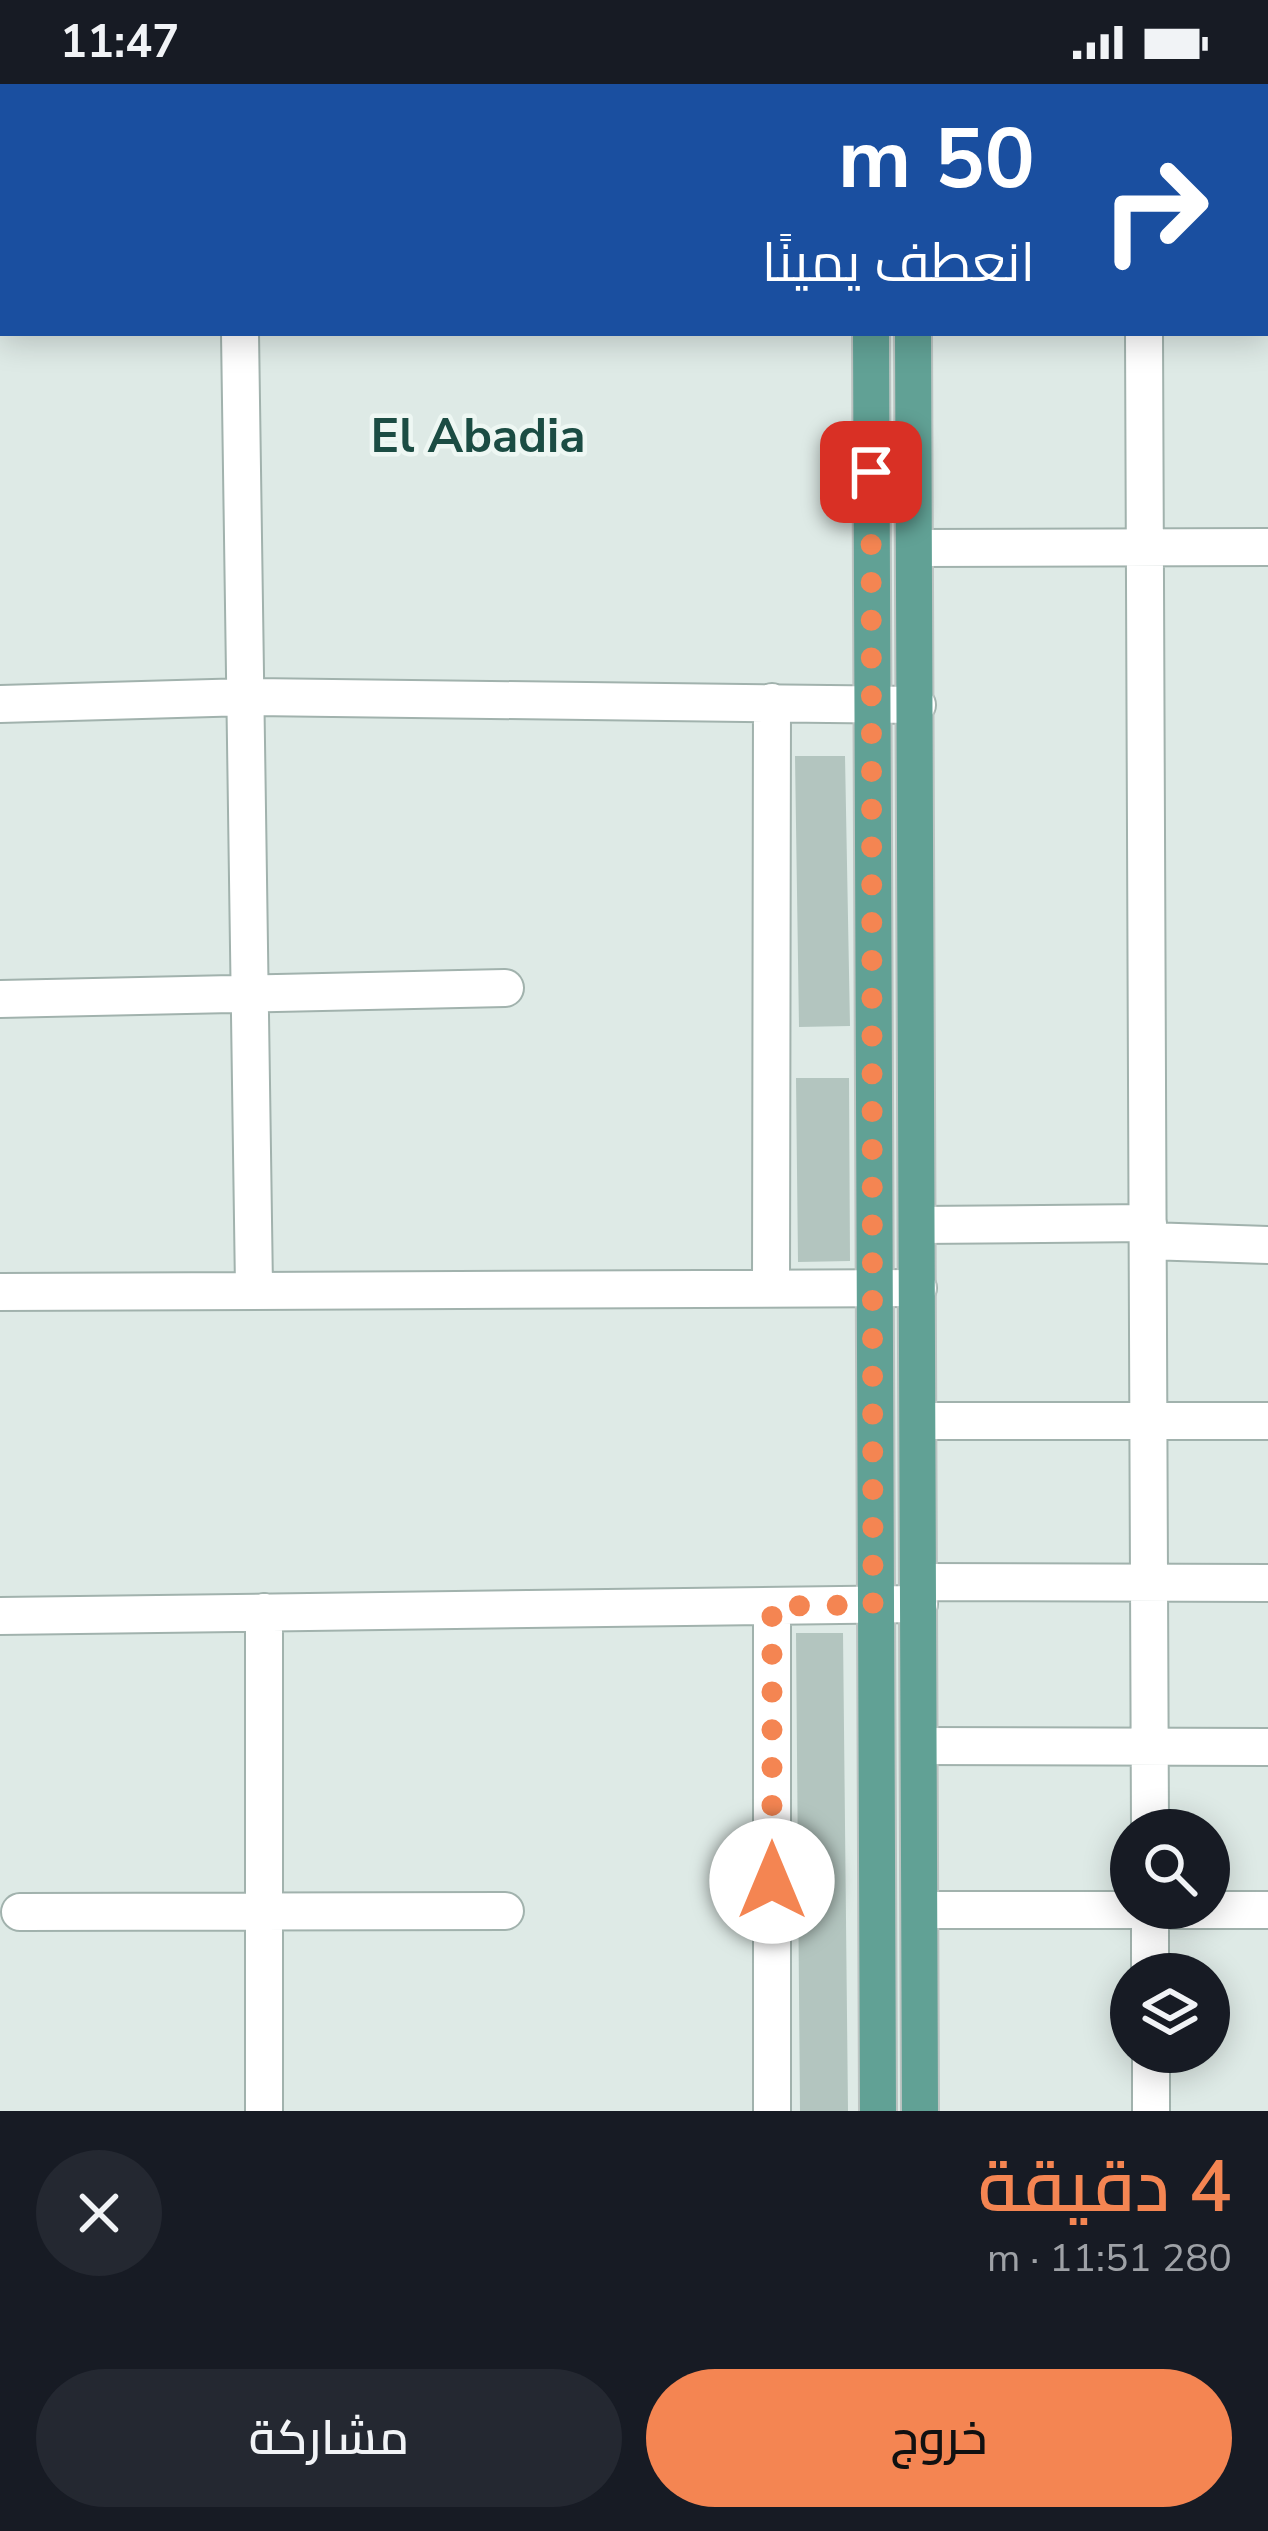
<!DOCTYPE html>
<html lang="ar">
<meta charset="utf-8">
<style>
:root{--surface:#171b24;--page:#242831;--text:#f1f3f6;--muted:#9ea1a6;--accent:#f48552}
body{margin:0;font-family:"Nunito Sans",Cairo,sans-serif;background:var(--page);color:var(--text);direction:rtl;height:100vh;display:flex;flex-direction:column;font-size:45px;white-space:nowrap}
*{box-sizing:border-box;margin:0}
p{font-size:39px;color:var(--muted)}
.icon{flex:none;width:66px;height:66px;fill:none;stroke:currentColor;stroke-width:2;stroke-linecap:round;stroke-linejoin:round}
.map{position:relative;height:2027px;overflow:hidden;direction:ltr}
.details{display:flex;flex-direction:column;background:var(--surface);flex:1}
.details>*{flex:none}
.banner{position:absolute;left:0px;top:0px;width:1269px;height:252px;box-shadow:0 6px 30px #0003;direction:rtl;background:#1a4fa0;color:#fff;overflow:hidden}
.controls{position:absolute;left:1110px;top:1725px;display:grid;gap:24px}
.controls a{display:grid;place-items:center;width:120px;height:120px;border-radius:50%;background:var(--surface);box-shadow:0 6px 30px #0003;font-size:60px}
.pin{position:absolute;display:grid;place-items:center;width:102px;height:102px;color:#fff;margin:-51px;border-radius:24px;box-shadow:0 6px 18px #0006}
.me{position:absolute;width:132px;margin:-66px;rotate:0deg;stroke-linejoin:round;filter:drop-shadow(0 0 9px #0008)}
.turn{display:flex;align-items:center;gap:42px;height:252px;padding:0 36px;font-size:54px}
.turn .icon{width:156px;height:156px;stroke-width:2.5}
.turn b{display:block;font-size:84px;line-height:102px}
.round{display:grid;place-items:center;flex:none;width:126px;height:126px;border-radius:63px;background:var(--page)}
.overview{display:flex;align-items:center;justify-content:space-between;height:204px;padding:0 36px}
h1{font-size:72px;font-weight:600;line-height:90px;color:var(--accent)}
.primary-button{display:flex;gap:24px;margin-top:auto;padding:24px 36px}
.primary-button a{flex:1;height:138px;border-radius:72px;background:var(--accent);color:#111;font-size:48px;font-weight:600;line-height:138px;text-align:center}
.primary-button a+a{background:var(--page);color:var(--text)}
.status{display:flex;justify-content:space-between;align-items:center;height:84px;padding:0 60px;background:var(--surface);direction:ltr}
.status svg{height:33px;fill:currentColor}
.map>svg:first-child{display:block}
.building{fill:#b3c5bf}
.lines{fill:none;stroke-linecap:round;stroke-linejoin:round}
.minor-casing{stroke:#a1b2ad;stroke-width:40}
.major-casing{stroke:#bcc4c2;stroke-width:40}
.minor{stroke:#fff;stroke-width:36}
.major{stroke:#61a195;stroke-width:36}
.route{stroke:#f48552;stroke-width:21;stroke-dasharray:0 37.8}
.labels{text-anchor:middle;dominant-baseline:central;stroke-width:9;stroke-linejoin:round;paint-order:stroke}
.district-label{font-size:48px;font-weight:bold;fill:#1b4c43;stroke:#eef7f3}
</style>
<div class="status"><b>11:47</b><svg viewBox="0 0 49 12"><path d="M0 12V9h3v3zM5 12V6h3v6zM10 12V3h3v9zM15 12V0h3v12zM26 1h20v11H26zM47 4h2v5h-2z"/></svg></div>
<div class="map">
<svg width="1268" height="2027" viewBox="0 0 1268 2027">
<rect width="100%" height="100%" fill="#deeae6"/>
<path class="building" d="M795 672H845L850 942 799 943Z
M796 994H849L850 1177 798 1178Z
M796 1549H843L848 2027H800Z"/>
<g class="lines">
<defs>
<path id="minor" d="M53 0V3
M1125 0V3
M107 3V0
M251 3 252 0
M0 39H3
M240 249 254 1204
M1144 249 1150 1746
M916 464 1268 463
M0 620 248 613 917 621
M0 915 505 904
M918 1141 1148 1139
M1148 1157 1268 1161
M771 1204 772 618
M0 1208 918 1204
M919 1337H1268
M919 1498 1268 1499
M0 1532 919 1520
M919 1662 1268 1663
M1150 1824V1890
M920 1826H1268
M20 1828 505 1827
M1151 1968V2027
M264 2027V1528
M772 2027V1522"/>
<path id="major" d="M870 0V3
M909 0V3
M871 249 878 2027
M913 249 920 2027"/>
</defs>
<use href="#minor" class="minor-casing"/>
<use href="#major" class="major-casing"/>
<use href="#minor" class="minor"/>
<use href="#major" class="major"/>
</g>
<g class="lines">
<path class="route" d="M772 1797V1522L873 1521 871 388"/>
</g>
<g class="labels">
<g class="district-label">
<text x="478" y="352">El Abadia</text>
</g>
</g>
</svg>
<div class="controls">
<a><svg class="icon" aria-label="search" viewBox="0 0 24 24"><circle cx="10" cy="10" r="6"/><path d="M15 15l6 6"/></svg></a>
<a><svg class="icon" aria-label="layers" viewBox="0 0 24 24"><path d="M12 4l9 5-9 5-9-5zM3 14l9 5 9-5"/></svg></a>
</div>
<div class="pin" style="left:871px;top:388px;background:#d93025"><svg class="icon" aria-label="arrive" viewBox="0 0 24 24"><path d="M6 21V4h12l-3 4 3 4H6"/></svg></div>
<svg class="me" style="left:772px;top:1797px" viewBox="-20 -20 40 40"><circle r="19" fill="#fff"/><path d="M0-13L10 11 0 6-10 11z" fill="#f48552"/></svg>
<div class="banner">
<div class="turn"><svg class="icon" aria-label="right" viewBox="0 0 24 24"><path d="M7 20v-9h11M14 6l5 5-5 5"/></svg><div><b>50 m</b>انعطف يمينًا</div></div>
</div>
</div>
<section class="details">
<div class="overview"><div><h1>4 دقيقة</h1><p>280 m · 11:51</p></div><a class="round"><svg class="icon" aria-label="close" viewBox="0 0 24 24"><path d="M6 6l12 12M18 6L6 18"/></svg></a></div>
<div class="primary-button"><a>خروج</a><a>مشاركة</a></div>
</section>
